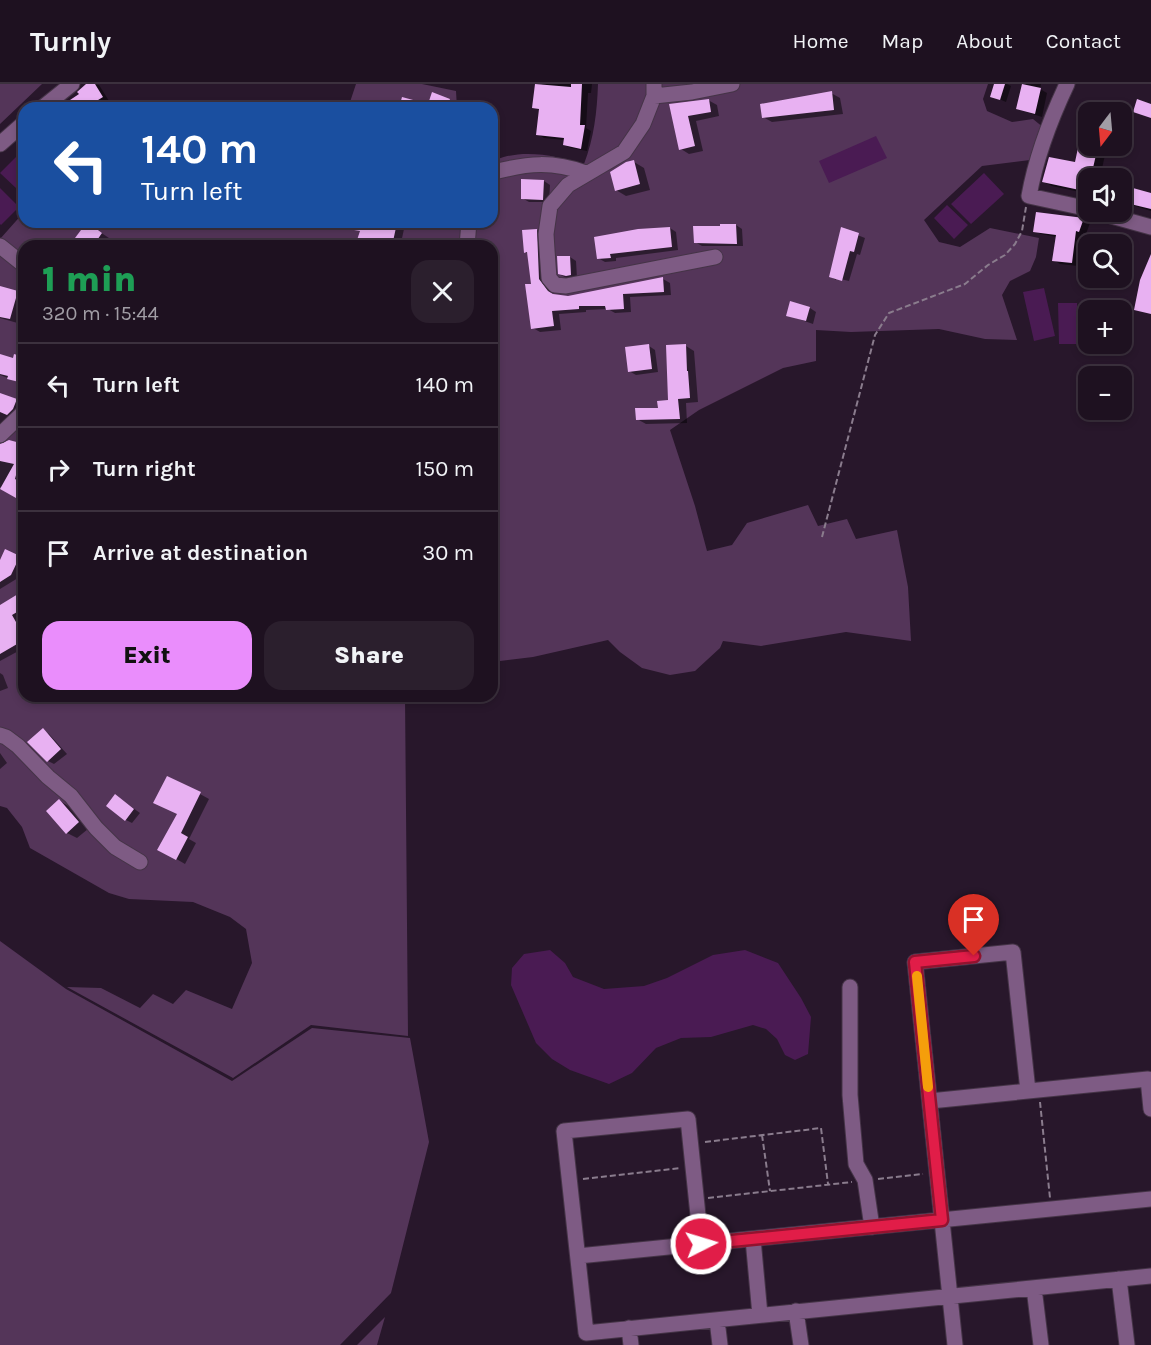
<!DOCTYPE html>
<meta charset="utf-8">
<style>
:root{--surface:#1e1120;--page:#2b1f2d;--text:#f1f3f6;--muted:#a19da5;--line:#3c313e;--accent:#ea8dfc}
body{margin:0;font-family:Karla,sans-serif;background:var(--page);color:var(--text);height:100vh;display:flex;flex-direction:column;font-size:22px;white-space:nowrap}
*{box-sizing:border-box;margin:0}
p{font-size:20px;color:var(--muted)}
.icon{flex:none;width:33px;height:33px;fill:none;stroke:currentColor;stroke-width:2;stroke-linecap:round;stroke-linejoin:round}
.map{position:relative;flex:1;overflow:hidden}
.details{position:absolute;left:18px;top:156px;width:480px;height:462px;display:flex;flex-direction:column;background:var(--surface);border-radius:18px;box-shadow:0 3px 9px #0003,0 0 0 2px var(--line)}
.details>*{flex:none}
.hud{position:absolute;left:18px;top:18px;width:480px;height:126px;border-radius:18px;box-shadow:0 3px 9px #0003,0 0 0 2px var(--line);background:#1a4fa0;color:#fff;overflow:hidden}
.needle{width:39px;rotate:196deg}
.tools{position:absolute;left:1078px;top:18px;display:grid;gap:12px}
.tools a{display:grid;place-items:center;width:54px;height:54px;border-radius:12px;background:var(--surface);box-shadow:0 3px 9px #0003,0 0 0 2px var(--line);font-size:30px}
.pin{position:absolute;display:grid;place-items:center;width:51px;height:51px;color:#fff;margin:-62px -26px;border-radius:50% 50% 50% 0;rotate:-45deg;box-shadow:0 0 6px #0007}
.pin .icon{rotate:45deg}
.me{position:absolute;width:66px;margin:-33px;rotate:85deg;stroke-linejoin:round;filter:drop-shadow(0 0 4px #0008)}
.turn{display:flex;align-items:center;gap:21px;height:126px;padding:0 24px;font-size:27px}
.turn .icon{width:78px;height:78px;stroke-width:2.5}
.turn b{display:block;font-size:42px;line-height:51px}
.round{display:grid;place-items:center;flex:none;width:63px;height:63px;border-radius:18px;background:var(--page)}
.summary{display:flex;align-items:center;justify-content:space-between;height:102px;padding:0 24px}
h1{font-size:36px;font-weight:800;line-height:45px;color:#1e9e55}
.action{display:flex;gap:12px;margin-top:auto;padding:12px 24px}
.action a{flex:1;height:69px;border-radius:18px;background:var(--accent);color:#111;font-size:24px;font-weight:800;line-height:69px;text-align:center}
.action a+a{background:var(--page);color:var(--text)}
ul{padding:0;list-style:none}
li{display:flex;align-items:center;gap:18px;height:84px;padding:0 24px;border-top:2px solid var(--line)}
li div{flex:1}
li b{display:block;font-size:22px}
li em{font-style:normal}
header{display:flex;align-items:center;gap:36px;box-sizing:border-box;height:84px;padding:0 30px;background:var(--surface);border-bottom:2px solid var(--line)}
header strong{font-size:28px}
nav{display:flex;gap:33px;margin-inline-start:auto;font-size:21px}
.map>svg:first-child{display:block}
.green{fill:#543559}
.water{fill:#4a1b53}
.shadow{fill:#0007}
.building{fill:#e8b1f2}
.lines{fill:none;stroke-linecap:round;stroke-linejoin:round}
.minor-casing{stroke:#453447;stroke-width:17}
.path{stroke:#8a7c8d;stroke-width:2;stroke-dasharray:6 3;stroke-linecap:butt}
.minor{stroke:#7e5b84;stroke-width:15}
.route-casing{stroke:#92132f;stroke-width:15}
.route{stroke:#e11d48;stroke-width:10}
.slow{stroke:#f59e0b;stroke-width:10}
</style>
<header>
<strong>Turnly</strong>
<nav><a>Home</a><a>Map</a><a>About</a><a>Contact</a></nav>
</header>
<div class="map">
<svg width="1151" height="1261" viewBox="0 0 1151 1261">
<rect width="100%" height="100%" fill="#28172b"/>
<path class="green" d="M0 0H42L0 40Z
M356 0H422L456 7 457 24H348Z
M598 0H988L983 15 987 27 1012 38 1033 35 1044 44 1030 76 982 82 924 136 939 158 960 163 990 144 1039 154 1036 173 1030 187 1010 197 1002 211 1017 256 985 255 939 245 851 248 816 246V277L783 284 699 326 670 346 695 422 707 467 732 461 747 439 808 421 818 442 847 435 856 455 897 446 908 503 911 557 846 548 761 562 723 557 720 564 695 587 670 591 642 584 620 568 608 556 533 573 492 578V162H24V612H405L408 952 311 941 233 994 67 903 101 904 140 924 153 910 173 920 186 906 232 925 252 879 246 845 230 833 193 818 129 815 109 809 30 764 22 743 7 724 0 722V155L24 128V138H492V73L496 76C523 64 557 72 584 80 594 54 597 28 598 0Z
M0 857 66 905 232 997 312 944 410 954 429 1058 391 1209 340 1261H0Z
M385 1233 377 1261H357Z"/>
<path class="water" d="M876 52 887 74 829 99 819 77Z
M21 68 24 71V98L17 105 0 89Z
M984 89 1004 110 971 140 951 120Z
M0 104 19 123 1 141 0 140Z
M947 121 968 141 954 155 934 134Z
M1044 204 1055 252 1034 257 1023 208Z
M1058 219H1077V260H1059Z
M550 866 565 879 573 893 604 905 644 902 667 894 713 871 745 866 778 879 801 914 811 933 808 970 795 976 785 971 777 955 766 945 753 941 711 953 681 954 656 964 632 989 609 1000 570 986 552 975 536 959 511 901 512 884 524 870Z"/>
<path class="shadow" d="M89 0 99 1 109 17 97 24H61L81 11Z
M542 0H592L591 9H588L586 44 591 47 587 67 571 64 564 61 565 56 544 54 538 50 541 27 534 23Z
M995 0H1007L1011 2 1006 18 992 12Z
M1024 0H1041L1040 5 1047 9 1042 33 1017 25Z
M831 9 840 14 843 30 772 38 763 33Z
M433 10 450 16 460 22 459 24H401L428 22Z
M708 16 717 21 719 32 696 37 703 67 689 70 681 65 671 22Z
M1089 36V62H1107L1101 89 1103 91V94H1089V110L1052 102 1044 98 1077 80Z
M634 78 644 84 650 106 626 112 616 106Z
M544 97 550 101 549 118H529L522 114Z
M1122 103 1151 111V127L1122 118Z
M1083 135 1090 139 1086 150 1083 149 1078 182 1060 180 1054 176 1057 153 1041 150 1035 147Z
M358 138 378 141 379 138H385L396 141 404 145 401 159 390 156 388 162H356L361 148 356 145Z
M88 140 112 156 107 162H71Z
M736 141 742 145 743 162H702L695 158Z
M670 144 676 148 678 166 616 174V177L605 178 598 174Z
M842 145 865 154 860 171 857 170 849 197 836 194V196L831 193Z
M537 146 544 151 547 201 554 212 568 213 663 195 670 199 671 211 630 213 631 228 615 229 608 225 586 226V228L559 230 561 246 540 248 533 244 532 201 529 170 525 168Z
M570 173 576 177 577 194 568 195 561 191Z
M0 204 24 212V227L21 238 24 235V247L19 243 21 240 0 234Z
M810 224 816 228 813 240 787 231Z
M649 262 655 266 658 288 636 291 629 287Z
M686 262 694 267 698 318 686 319 687 339 646 340 637 335 660 326 669 317Z
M0 272 14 276 24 274V300L0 291Z
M0 311 22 320 19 329 14 333 9 331 6 341 0 347Z
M9 358 24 362V385L20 400 24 402 22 416 0 403V362Z
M6 467 24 476V481L18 494 0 505V479Z
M18 512 24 515V531L18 535 24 546V564L0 577V522Z
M0 589 3 591 8 604 0 607Z
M43 646 49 650 67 670 54 680 48 677Z
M0 669 7 679 0 685Z
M200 710 209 715 189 755 196 759 185 780 159 765Z
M122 716 140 729 132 739 126 736Z
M60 717 70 723 88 745 77 754 67 749Z"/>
<path class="building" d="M86 0H95L103 13 85 24H58L79 10 77 8Z
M535 0 571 3V0H582L580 41H585L581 65 563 61 564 54 536 51 539 25 532 24Z
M994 0H1005L1000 16 990 13Z
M1022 0 1041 4 1035 30 1016 25Z
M832 7 834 26 762 34 760 20Z
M432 8 450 15 447 24H399L402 13 428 20Z
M709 15 711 28 688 32 695 62 679 66 669 20Z
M1137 15 1151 20V34L1133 28Z
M1086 18H1089V62H1098L1093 84H1095L1093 94H1089V108L1042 98 1049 73 1075 78 1082 45 1079 44Z
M634 76 640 100 615 107 610 88 626 78Z
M521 95 544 96 543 116 521 115Z
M1122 101 1151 109V125L1122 118Z
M1036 128 1084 134 1079 148 1076 147 1072 179 1052 177 1056 151 1033 148Z
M87 138 102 149 93 162H69Z
M356 138 397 139 392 162H355L360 147 354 146Z
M720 140H736L737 160 694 159 693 142H720Z
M670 143 672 163 610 170 611 174 597 175 594 153 638 145Z
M841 143 859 149 854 168 850 167 842 197 829 193Z
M537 145 539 195 548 207 553 210 568 212 663 193 664 208 623 210 624 225 606 226 605 222H579V225L552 227 554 242 531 245 525 200H531L527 168 524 169 522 146Z
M1151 170V230L1134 226 1140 196Z
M557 172H570L571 191 566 192 558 190Z
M0 202 18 207 10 235 0 233Z
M790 217 810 223 806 237 786 232Z
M649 260 652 285 628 288 625 263Z
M686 260 687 287H688L690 314 678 315 680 335 636 336 635 324H658L657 317 668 316 666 261Z
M0 270 13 274 14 270 24 273V281L19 298 7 295 8 292 0 290Z
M0 309 17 315 13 325 7 331 0 328Z
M9 356 24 360 15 395 24 400 16 414 0 405 14 380 0 377V360Z
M5 465 20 472 11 491 0 498V476Z
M18 510 24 518V524L12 531 24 552V556L0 570V521Z
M43 644 61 665 47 678 27 658Z
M167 692 201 708 181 749 188 753 176 776 157 766 177 730 153 719Z
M115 710 134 725 125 737 106 722Z
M59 715 79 738 66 750 46 727Z"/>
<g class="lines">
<defs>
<path id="minor" d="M654 0V12L643 40 624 68 568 101 550 122 546 150 547 166 549 194 555 201 566 202 715 173
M1067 0C1050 36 1036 73 1029 112L1089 125
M654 12 692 8 732 0
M42 24 72 0
M0 60 24 39
M492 90 494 88C529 79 552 77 586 89
M1097 128 1151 143
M0 162 24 181
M467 162 469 138
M0 351 24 328
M0 651 6 653 18 662 48 693 71 712 96 744 115 763 140 778
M850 903V1011L856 1080 865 1096 872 1143
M930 1017 1148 995 1151 1025
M753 1155 760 1231
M701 1160 688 1035 564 1047 586 1249 1151 1192
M578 1172 1151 1115
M1119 1195 1127 1261
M1034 1204 1041 1261
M796 1227 801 1261
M717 1236 720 1261
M629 1244 631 1261
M955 1261 915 878 1013 868 1028 1007"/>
</defs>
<use href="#minor" class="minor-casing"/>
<path class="path" d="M822 453 875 251 889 229 965 200 988 181 1005 171 1015 160 1022 147 1026 123
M1040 1018 1050 1114
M762 1051 770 1107
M705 1058 821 1044 828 1100
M583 1095 681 1084
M878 1095 923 1090
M708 1114 852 1098"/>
<use href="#minor" class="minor"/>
</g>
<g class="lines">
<defs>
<path id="route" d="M701 1160 942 1136 915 878 974 872"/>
</defs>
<use href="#route" class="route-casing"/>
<use href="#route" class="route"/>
<path class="slow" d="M917 892 928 1003"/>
</g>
</svg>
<div class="tools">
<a><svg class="needle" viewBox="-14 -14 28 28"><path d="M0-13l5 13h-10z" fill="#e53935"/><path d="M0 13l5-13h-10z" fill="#a19da5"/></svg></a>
<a><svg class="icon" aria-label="sound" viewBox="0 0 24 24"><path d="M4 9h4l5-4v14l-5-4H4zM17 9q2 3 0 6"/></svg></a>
<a><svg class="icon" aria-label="search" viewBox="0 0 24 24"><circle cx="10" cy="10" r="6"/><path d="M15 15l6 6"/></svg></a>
<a>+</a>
<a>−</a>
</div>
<div class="pin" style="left:974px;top:872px;background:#d93025"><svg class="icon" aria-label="arrive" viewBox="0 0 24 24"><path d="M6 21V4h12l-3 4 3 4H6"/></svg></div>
<svg class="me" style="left:701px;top:1160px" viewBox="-20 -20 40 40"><circle r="17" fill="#e11d48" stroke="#fff" stroke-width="3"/><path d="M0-11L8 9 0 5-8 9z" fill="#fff"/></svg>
<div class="hud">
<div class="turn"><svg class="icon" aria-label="left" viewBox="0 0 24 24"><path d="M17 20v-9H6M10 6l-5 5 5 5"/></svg><div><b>140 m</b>Turn left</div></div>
</div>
<section class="details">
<div class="summary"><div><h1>1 min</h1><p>320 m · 15:44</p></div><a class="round"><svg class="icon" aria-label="close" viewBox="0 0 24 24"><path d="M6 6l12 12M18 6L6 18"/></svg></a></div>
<ul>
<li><svg class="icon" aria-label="left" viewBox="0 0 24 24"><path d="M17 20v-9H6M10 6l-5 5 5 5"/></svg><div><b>Turn left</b></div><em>140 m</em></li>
<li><svg class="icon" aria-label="right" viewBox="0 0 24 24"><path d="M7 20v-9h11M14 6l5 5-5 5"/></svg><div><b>Turn right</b></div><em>150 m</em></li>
<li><svg class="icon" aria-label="arrive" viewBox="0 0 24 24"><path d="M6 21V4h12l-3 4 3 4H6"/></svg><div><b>Arrive at destination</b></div><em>30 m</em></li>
</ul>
<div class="action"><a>Exit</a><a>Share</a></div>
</section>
</div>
